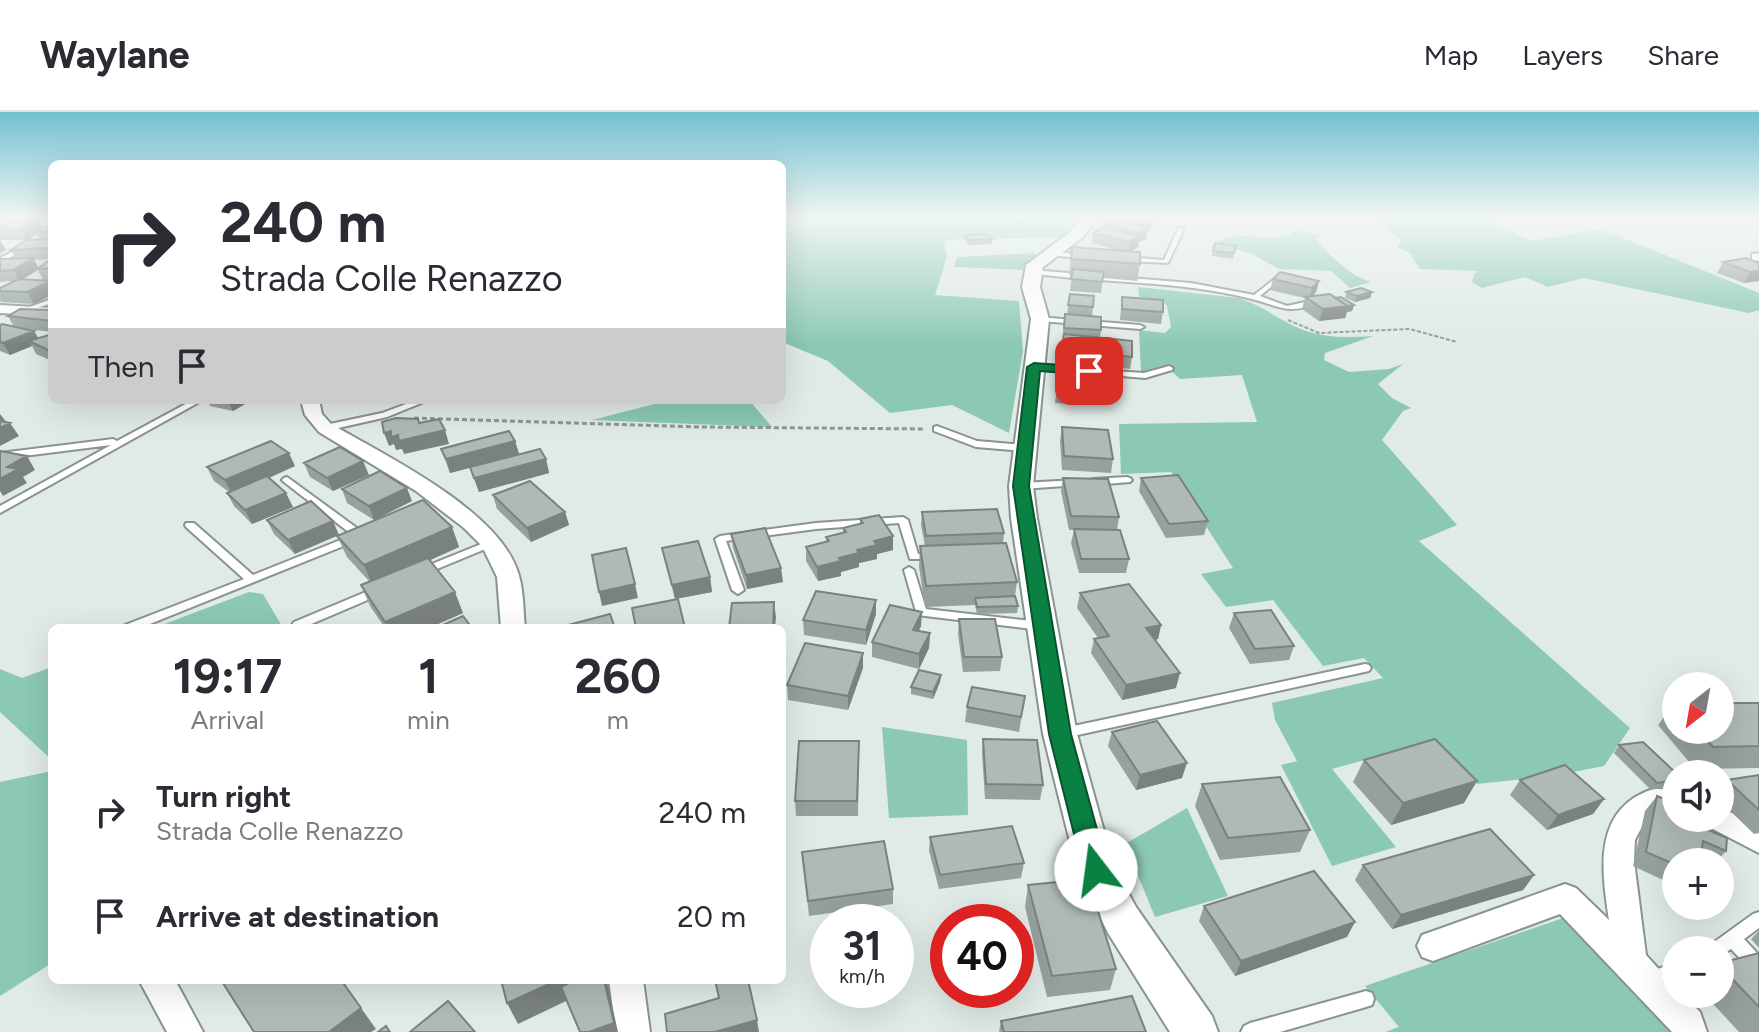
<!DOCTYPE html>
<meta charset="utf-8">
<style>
:root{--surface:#fff;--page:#f2f2f3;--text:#2b2b33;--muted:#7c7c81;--line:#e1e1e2}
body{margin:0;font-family:Figtree,sans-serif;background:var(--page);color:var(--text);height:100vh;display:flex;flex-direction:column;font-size:30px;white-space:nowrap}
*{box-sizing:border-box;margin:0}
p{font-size:26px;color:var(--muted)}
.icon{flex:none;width:44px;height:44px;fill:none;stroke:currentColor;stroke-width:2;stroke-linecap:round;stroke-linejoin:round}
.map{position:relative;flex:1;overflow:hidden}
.side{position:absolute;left:48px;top:512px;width:738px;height:360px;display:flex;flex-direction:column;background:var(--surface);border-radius:12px;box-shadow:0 8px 32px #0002}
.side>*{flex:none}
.banner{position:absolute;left:48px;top:48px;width:738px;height:244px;border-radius:12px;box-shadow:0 8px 32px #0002;background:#fff;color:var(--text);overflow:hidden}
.needle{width:52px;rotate:211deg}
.controls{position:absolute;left:1662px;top:560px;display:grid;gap:16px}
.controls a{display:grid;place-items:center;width:72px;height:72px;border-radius:50%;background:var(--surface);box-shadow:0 8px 32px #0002;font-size:40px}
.speed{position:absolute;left:810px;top:792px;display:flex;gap:16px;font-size:40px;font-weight:700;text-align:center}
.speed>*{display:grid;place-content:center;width:104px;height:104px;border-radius:50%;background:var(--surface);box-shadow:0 8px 32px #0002;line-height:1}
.speed small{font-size:20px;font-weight:400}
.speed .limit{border:12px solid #d22;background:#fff;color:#111}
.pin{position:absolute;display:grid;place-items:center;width:68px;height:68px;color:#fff;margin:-34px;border-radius:16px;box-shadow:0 4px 12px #0006}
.me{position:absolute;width:88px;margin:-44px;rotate:345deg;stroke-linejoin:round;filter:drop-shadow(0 0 6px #0008)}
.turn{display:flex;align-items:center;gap:28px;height:168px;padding:0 40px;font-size:36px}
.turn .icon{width:104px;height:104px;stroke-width:2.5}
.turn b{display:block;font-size:56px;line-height:68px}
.then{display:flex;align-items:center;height:76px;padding:0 40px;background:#0003;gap:16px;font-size:30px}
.eta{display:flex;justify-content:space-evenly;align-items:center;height:136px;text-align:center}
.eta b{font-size:48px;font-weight:700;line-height:56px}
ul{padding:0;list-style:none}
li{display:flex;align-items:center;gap:24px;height:104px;padding:0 40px}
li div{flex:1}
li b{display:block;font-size:30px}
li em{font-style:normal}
header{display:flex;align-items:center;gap:48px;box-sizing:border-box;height:112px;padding:0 40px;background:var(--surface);border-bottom:2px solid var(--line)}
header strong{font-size:38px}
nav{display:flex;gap:44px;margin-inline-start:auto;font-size:28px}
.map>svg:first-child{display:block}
.green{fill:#8bc9b2}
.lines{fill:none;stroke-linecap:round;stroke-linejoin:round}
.service-casing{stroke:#89938f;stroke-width:4}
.minor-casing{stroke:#89938f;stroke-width:4}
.tertiary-casing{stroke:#89938f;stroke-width:4}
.path-far1{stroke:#8f9693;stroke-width:2;stroke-dasharray:4 2;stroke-linecap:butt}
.path{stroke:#8f9693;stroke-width:3;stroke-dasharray:5 3;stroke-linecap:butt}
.service{fill:#fff;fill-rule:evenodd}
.minor{fill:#fff;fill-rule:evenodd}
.tertiary{fill:#fff;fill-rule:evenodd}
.wall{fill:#96a09c;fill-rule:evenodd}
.shaded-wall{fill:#7a827f}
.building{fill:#afbab5;stroke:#7a827f;stroke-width:2}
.route{fill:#0b8043;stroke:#07532c;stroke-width:2}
</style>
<header>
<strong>Waylane</strong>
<nav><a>Map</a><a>Layers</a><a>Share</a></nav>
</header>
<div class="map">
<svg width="1759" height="920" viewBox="0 0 1759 920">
<rect width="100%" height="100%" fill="#e0eae6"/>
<path class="green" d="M782 105H1079L1061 125 944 128 947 145 935 183 1019 189 1023 239 1009 321 952 293 890 301 828 249 782 230Z
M1373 105H1483L1531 129 1601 117 1759 181V198L1749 201 1584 166 1548 175 1525 165 1482 176 1472 170 1474 162 1479 159 1420 157 1410 141 1397 135 1402 129Z
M1296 118 1322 123 1315 127C1331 144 1348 163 1371 170L1350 176 1331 159 1279 157 1250 141 1216 133C1236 112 1275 137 1296 118Z
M1034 141 1036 143 1022 158 954 155 957 145Z
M1138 175 1239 186C1262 193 1280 209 1303 218 1325 226 1349 226 1373 224L1325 241 1324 248 1349 260 1389 257 1403 252 1378 272 1392 286 1411 296 1403 299 1382 328 1457 413 1419 429 1630 616 1604 654 1552 664 1477 672 1437 628 1332 657 1396 735 1332 754 1281 653 1297 649 1275 608 1272 591 1383 566 1364 546 1323 554 1273 488 1226 495 1201 462 1233 456 1171 360 1121 362 1119 312 1257 310 1242 263 1180 267 1165 253 1141 260 1139 218 1165 221 1171 215 1167 194 1162 188 1139 185Z
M670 288H749L772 315 592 308Z
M249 480 263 482 283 516H154Z
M52 555V648L0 600V557L22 566Z
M882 615 967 628 968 703 889 706Z
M52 659V851L0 884V670Z
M1187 696 1228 784 1155 805 1125 732Z
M1569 804 1680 920H1385L1399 915 1365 874Z"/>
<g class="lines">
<defs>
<path id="service" d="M1181 115 1184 117 1168 151 1125 149 1122 147 1125 145 1164 148 1178 117Z
M24 134 27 136 26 137 0 151V146Z
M1048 140 1084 142 1087 144 1084 146 1046 143V141Z
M1032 158 1191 171 1254 183 1276 166 1287 170 1284 172 1277 170 1260 184 1287 194 1314 188 1318 190C1288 204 1280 194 1252 187 1179 168 1104 172 1030 161V159Z
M52 187V191L28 199 24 197Z
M1037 205 1140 213 1144 215 1140 217 1040 209 1036 207Z
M1031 253 1073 256 1077 258 1073 260 1034 257 1030 255Z
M1169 254 1173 256 1172 258 1145 266 1098 262 1094 260 1098 258 1144 261Z
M193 288H203L0 401V394L111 333 0 347V341L113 327 117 329Z
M417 288H429L387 305 325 319 321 316 325 313 382 301Z
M937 314 977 329 1024 333 1029 336 1024 339 976 335 934 319V315Z
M287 365 365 422 366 424 365 426 356 425V429L140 516H123L125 513 244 467 186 415 185 413 186 411H194L253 463 348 425H355L284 370 282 368 284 366Z
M1127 365 1130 366 1132 368 1130 370 1093 373 1088 370 1093 367Z
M1076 368 1079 369 1081 371 1079 373 1022 377 1017 374 1022 371Z
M903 405 908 408 918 442 938 443 939 445 938 447H910L899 411 816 417 726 429 744 478 738 482 732 478 715 427 720 424 816 411Z
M491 428 495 429 496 431 495 433 425 462 421 463 416 460 417 458Z
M909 455 914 458 926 497 1041 510 1047 514 1041 518 917 503 904 458Z
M380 474 386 478 384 481 302 516H294L292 513 294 510Z
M1365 552 1369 553 1371 556 1369 559 1064 626 1059 625 1057 621 1059 617 1064 616Z
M1759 800V816L1744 827 1759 843V862L1753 860 1731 837 1720 844V838H1708L1710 833 1753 802Z
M1676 850V866L1653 875 1647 873 1645 867 1647 861Z
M1366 879 1372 881 1374 887 1372 893 1366 895 1280 920H1241L1244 914 1250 911Z"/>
<path id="minor" d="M52 108V116L0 118V110Z
M1759 141V149L1752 148V142Z
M0 193 52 196V204L0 201Z
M301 288H319L322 302 331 312C385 343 493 396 516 455 524 474 523 496 525 516H501L497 465 482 434 464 416 416 379 319 320 305 303Z
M1653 677H1676V701L1656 700 1647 705 1635 728 1634 749 1646 843 1676 876V882H1682L1700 900 1707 920H1672L1560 802 1433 849 1422 845 1417 834 1422 823 1565 772 1576 776 1609 808C1601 756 1593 697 1653 677Z
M1720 695 1759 715V741L1707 714 1703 706H1720Z
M139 868H175L203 920H167Z
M609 868H643L650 920H616Z"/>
<path id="tertiary" d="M1082 105H1098L1082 126 1043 155 1040 175 1049 207 1033 374 1037 406 1077 622 1114 755 1136 795 1212 904 1218 920H1170L1108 821 1077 758 1043 622 1011 406 1009 374 1031 207 1022 175 1026 153 1070 120Z"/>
</defs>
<use href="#service" class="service-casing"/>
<use href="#minor" class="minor-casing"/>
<use href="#tertiary" class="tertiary-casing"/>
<path class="path-far1" d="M1288 208 1319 221 1410 217 1457 230"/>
<path class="path" d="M414 306 702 315 925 317"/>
<use href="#service" class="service"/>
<use href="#minor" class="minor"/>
<use href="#tertiary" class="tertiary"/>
</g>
<path class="wall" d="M1109 105H1155L1154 109 1152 111 1151 118 1147 120 1146 127 1139 130 1138 135 1131 139 1140 152 1137 169 1103 166 1101 181 1070 179 1072 164 1069 163 1072 135 1118 138 1092 131 1093 121 1103 115 1104 111 1108 109Z
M39 107 43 116 52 114V168H43L52 169V183L34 192 1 190 0 188V176L13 169 0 170V147H16L11 138 26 128H0V115ZM37 122 40 127 27 128ZM51 147 38 156 34 148ZM38 158 43 168 23 167Z
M965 123 992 127V132L968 133 965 128Z
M1215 131 1236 134 1233 147 1212 144Z
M1723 150 1759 151 1744 171 1717 161Z
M1273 167 1319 169 1316 180 1312 185 1335 186 1354 193 1352 199 1347 200 1345 206 1319 209 1302 197 1305 186 1270 178Z
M1346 180H1372L1370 186 1355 190 1345 186Z
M1070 182 1093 195 1092 204 1101 218 1100 226 1132 245 1130 257 1113 255 1111 275 1105 278 1091 277 1089 287 1079 293 1055 291 1065 202 1067 203Z
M1122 185 1163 200 1161 212 1120 208Z
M52 198V220L27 217 34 219 38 226 52 222V249L36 242 32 234 10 243 0 239V213L14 215 8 204Z
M207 288H252L233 299 210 294Z
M1062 315 1113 347 1111 361 1062 358 1060 329Z
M515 329 519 342 546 347 549 361 479 380 470 356 450 361 441 337Z
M304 351 369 363 333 379 310 365Z
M295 354 269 366 293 395 252 412 234 394 227 381 229 380 214 369 207 355Z
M1063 366 1119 405 1117 418 1129 447 1126 461H1079L1071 431 1074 418H1069L1061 379Z
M1141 366 1208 409 1204 423 1166 426 1139 379Z
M342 377 412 389 374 408 347 391Z
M493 383 565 400 569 413 531 430 497 397Z
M311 389 295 442 274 422 267 408Z
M922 400 1004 421 1003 431 1017 470 1015 484 1018 494 1017 501 977 502 975 493 925 495 919 455 920 434H925L921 413Z
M860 407 893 424V438L877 442V447L859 451V455L841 460V464L818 469 806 449V435L826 430V425L843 421V416L860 412Z
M452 415 459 435 430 448 463 501 429 516H385L370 494 361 473 369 469 347 445 337 424Z
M731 422 783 470 747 477 733 436Z
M662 436 710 465 712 480 675 487Z
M1080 481 1161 513 1158 527 1155 528 1176 576 1122 588 1091 541 1094 527 1098 526 1077 496Z
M876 488V502L866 533 804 523 803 508Z
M1234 501 1294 534 1289 548 1250 552 1229 516Z
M959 507 1002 545 1000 559 963 560 958 522Z
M921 514 919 519 930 521 929 536 919 557 872 545V530Z
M863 541V556L848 598 788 588 787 573Z
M941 563 940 570 933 587 911 582V575Z
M1025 584 1019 620 965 610 967 595Z
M1675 591H1676V618H1720L1759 591V656L1695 657 1658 613Z
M1112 620 1182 666 1136 678 1108 634Z
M983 627 1043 673 1040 688 985 687 982 641Z
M1619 633 1676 662V673L1651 678 1614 641Z
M859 644 858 704H796L795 689Z
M1364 648 1464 691 1391 713 1353 670Z
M1759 663V721L1754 722 1720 689V675L1727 668Z
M1520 668 1604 687 1593 702 1547 718 1510 683Z
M1202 672 1310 718 1300 740 1220 748 1195 694Z
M1657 684 1708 718 1726 739 1716 750H1704L1700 748 1676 750V774L1633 754 1645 699Z
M930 725 1024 751 1021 766 939 777 929 739Z
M802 740 893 777V792L809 804Z
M1363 753 1534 763 1523 778 1392 817 1355 768Z
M1028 773 1116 857 1110 878 1047 885 1025 795Z
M1204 794 1347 825 1235 864 1199 809Z
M1759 819V836L1751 827Z
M1759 841V920H1739L1704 882H1720V851Z
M1001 909 1146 920H999Z"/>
<path class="shaded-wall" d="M1146 105H1155L1154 109 1152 111 1151 118 1147 120 1146 127 1139 130 1138 135 1128 141 1130 130 1138 126 1139 121 1141 120 1142 113Z
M39 107 44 118 36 120 37 122 27 128 21 117Z
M0 128 6 138 0 141Z
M52 133V146L47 136Z
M33 146 39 157 20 169 13 158Z
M1759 159V169L1744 171 1750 160Z
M51 169 52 183 34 192 27 180Z
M1319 169 1316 180 1309 187 1312 176Z
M1372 180 1370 186 1355 190 1357 184Z
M1354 193 1352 199 1347 200 1345 206 1319 209 1323 197Z
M34 219 41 231 29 229 32 234 10 243 3 231Z
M1113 262 1111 275 1105 278 1107 265Z
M1091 274 1089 287 1079 293 1081 281Z
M228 288H252L233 299Z
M0 302 8 312 10 311 19 324 0 334Z
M445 318 449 332 404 342 402 337 396 338 394 332 389 334 384 321 391 319Z
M515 329 519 342 450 361 446 347Z
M289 341 295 354 232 382 225 368Z
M27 344 35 358 23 365 27 371 3 384 0 379V367L7 355Z
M546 347 549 361 479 380 474 366Z
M363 349 369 363 333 379 327 366Z
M407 376 412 389 374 408 369 394Z
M286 381 293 395 252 412 245 398Z
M565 400 569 413 531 430 527 416Z
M333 409 339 423 295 442 288 428Z
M452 415 459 435 373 474 364 453Z
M893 424V438L877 442V447L859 451V455L841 460V464L818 469 817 455 874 429Z
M781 456 783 470 747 477 746 463Z
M710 465 712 480 675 487 672 473Z
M635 472 638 486 602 494 599 480Z
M455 480 463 501 429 516H388L385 510Z
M876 488V502L866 533V518Z
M774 490 776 505 775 516H773Z
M922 500 921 514 912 532 913 518Z
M1161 513 1158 527 1143 531 1146 516Z
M930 521 929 536 919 557V542Z
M863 541V556L848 598V584Z
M1180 561 1176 576 1122 588 1126 573Z
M941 563 940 570 933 587V580Z
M1187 651 1182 666 1136 678 1140 663Z
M1477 669 1464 691 1391 713 1403 691Z
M1604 687 1593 702 1547 718 1558 703Z
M1534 763 1523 778 1392 817 1401 803Z
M1355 810 1347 825 1235 864 1241 849Z
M558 868H611L607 870 618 920H589L566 889 518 912 507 891Z
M361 896 376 917 371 920H329Z
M757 908 759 920H715Z"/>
<path class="building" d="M1115 105H1144L1152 108 1142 113Z
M39 107 21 117 0 118V115L12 108Z
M1113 107 1148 116 1139 121 1104 111Z
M48 114H52V120H36Z
M1104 115 1140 124 1130 130 1093 121Z
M989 122 992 127 968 128 965 123Z
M52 127V133L47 136 11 138 26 128Z
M1215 131 1236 134 1234 141 1213 139Z
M1072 135 1140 140V152L1071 147Z
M33 146 13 158 0 159V147Z
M1746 146 1759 151V159L1750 160 1723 150Z
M52 147V156L37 157 51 147Z
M1073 157 1104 160 1102 170 1071 167Z
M1280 160 1319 169 1312 176 1273 167Z
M19 167 51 169 27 180 0 179V176Z
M1361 176 1372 180 1357 184 1346 180Z
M1070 182 1094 184 1093 195 1068 193Z
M1330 182 1348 194 1323 197 1305 185Z
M1122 185 1163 188V200L1122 197Z
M1341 185 1354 193 1348 194 1335 186Z
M20 197 52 198V209L8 204Z
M1065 202 1101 205V218L1064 216Z
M2 212 34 219 3 231 0 230V213Z
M52 222V240L29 229Z
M1064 222 1132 229V245L1062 238Z
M1060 248 1113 253V262L1107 265 1092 264 1091 274 1081 281 1057 279Z
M396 306 418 307 419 311 439 307 445 318 399 329 398 323 391 325V319L384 321 382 310Z
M0 309 10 311 0 316Z
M1062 315 1108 318 1113 347 1064 344Z
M509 319 515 329 446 347 441 337Z
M271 329 289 341 225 368 207 355Z
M340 335 363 349 327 366 304 351Z
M540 337 546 347 474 366 470 355Z
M0 339 27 344 7 355 18 357 0 367Z
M380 359 407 376 369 394 342 377Z
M1178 363 1208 409 1169 412 1141 366Z
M267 364 286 381 245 398 227 381Z
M1063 366 1108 367 1119 405 1071 404Z
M530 369 565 400 527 416 493 383Z
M423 388 452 415 364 453 337 424Z
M311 389 333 409 288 428 267 408Z
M997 397 1004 421 926 424 922 400Z
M879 403 893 424 874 429 877 433 857 438 859 441 839 446 841 449 817 455 806 435 829 429 826 425 846 420 843 416 863 411 860 407Z
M765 416 781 456 746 463 731 422Z
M1074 417 1120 418 1129 447H1081Z
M698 429 710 465 672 473 662 436Z
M1006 431 1017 470 926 474 920 434Z
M626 436 635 472 599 480 592 443Z
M428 446 455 480 385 510 361 473Z
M1129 472 1161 513 1146 516 1180 561 1126 573 1094 527 1109 524 1080 481Z
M816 479 876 488 866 518 803 508Z
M1015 484 1018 494 977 495 975 486Z
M678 487 685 516H636L632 496Z
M774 490 773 516H729L732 491Z
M890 493 922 500 913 518 930 521 919 542 872 530Z
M1271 498 1294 534 1255 537 1234 501Z
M610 502 615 516H557Z
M463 504 472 516H436Z
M959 507H995L1002 545H964Z
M805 531 863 541 848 584 787 573Z
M919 558 941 563 933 580 911 575Z
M972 575 1025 584 1021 605 967 595Z
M1720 591H1759V634L1713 635 1699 618H1720Z
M1157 609 1187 651 1140 663 1112 620Z
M983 627 1037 628 1043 673 986 672Z
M1435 627 1477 669 1403 691 1364 648Z
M799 629H859L857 689H795Z
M1643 630 1677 662 1676 668 1657 671 1619 633Z
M1565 653 1604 687 1558 703 1520 668Z
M1759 663V698L1727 668Z
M1280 665 1310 718 1228 726 1202 672Z
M1657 684 1676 692V706L1710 707 1708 718 1727 726 1726 739 1703 729 1700 750H1676V753L1646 740Z
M1012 714 1024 751 940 763 930 725Z
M1490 717 1534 763 1401 803 1363 753Z
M884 729 893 777 808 789 802 740Z
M1314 759 1355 810 1241 849 1204 794Z
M1088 767 1116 857 1052 864 1028 773Z
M1759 841V895L1720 854V851Z
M221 868H341L361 896 329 920H254Z
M501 868H558L507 891Z
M575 868H604L614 911 589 920H580L561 875Z
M715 868H748L757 908 715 920H667L665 902 719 886Z
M1132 884 1146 920H1004L1001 909Z
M448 889 475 920H410Z
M386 914 390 920H378Z"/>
<linearGradient id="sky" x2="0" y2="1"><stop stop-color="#72c0d1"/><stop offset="0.45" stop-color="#f1f6f4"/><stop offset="1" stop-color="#f1f6f4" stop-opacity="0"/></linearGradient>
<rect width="1759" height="234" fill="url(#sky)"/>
<path class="route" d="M1034 251 1089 255 1096 259 1089 263 1040 259 1029 374 1071 622 1108 758 1104 766 1096 769 1087 766 1083 758 1049 622 1013 374 1027 255Z"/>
</svg>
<div class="controls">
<a><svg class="needle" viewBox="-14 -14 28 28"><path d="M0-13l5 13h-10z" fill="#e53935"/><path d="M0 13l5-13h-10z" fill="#7c7c81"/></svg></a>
<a><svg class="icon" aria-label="sound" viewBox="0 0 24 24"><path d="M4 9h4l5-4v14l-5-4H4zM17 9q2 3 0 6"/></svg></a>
<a>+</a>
<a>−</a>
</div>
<div class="speed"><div>31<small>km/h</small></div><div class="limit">40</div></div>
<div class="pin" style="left:1089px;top:259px;background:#d93025"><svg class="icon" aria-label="arrive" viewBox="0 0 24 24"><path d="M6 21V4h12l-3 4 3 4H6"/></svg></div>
<svg class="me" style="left:1096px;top:758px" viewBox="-20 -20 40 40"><circle r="19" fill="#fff"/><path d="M0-13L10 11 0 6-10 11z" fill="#0b8043"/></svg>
<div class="banner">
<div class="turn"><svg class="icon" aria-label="right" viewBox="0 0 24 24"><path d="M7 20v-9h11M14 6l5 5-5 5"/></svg><div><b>240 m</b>Strada Colle Renazzo</div></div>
<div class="then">Then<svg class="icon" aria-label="arrive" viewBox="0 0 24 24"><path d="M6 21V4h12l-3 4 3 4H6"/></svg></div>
</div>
<section class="side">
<div class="eta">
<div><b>19:17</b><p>Arrival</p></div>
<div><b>1</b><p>min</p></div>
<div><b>260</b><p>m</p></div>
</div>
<ul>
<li><svg class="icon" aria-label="right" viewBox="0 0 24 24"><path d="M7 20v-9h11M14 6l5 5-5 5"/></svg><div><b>Turn right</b><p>Strada Colle Renazzo</p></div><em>240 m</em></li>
<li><svg class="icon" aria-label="arrive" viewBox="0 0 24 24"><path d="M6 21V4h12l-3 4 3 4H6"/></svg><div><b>Arrive at destination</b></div><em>20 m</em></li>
</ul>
</section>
</div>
